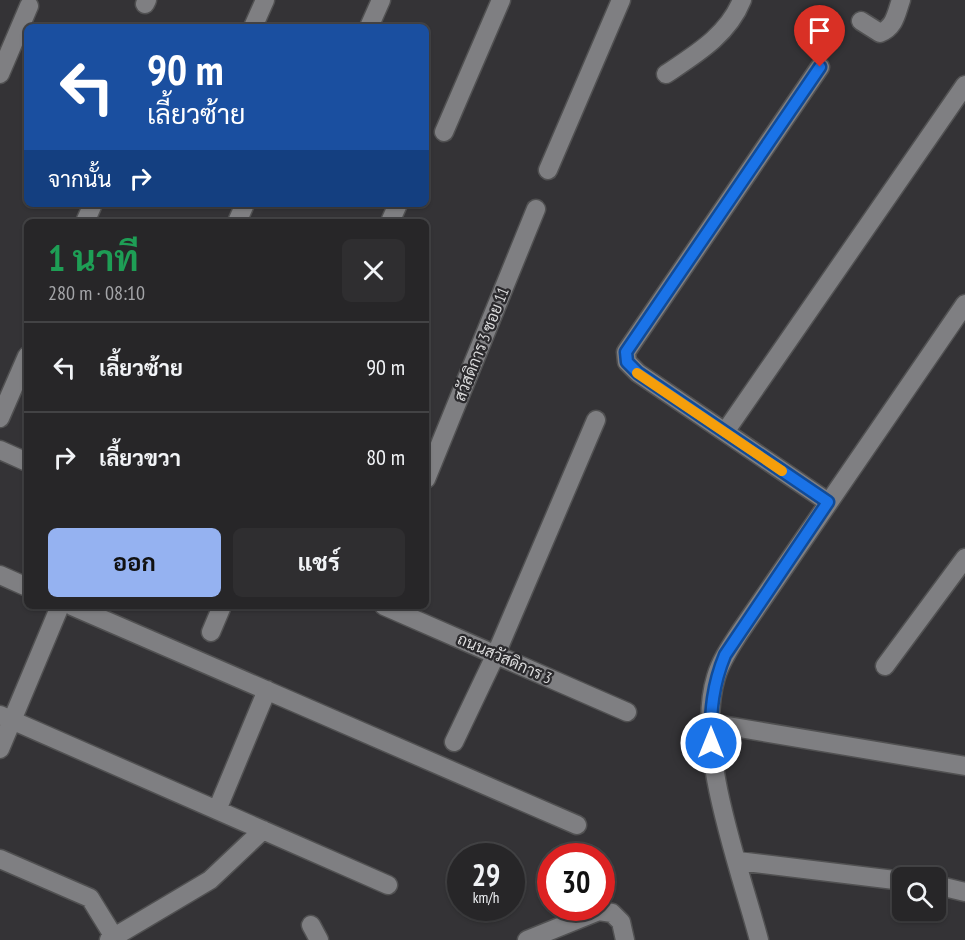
<!DOCTYPE html>
<html lang="th">
<meta charset="utf-8">
<style>
:root{--surface:#272628;--page:#2f2e30;--text:#f1f3f6;--muted:#a4a5a8;--line:#434345;--accent:#95b2f1}
body{margin:0;font-family:"PT Sans Narrow",Sarabun,sans-serif;background:var(--page);color:var(--text);height:100vh;display:flex;flex-direction:column;font-size:22px;white-space:nowrap}
*{box-sizing:border-box;margin:0}
p{font-size:20px;color:var(--muted)}
.icon{flex:none;width:33px;height:33px;fill:none;stroke:currentColor;stroke-width:2;stroke-linecap:round;stroke-linejoin:round}
.map{position:relative;flex:1;overflow:hidden}
.details{position:absolute;left:24px;top:219px;width:405px;height:390px;display:flex;flex-direction:column;background:var(--surface);border-radius:9px;box-shadow:0 2px 4px #0004,0 0 0 2px var(--line)}
.details>*{flex:none}
.guide{position:absolute;left:24px;top:24px;width:405px;height:183px;border-radius:9px;box-shadow:0 2px 4px #0004,0 0 0 2px var(--line);background:#1a4fa0;color:#fff;overflow:hidden}
.controls{position:absolute;left:892px;top:867px;display:grid;gap:12px}
.controls a{display:grid;place-items:center;width:54px;height:54px;border-radius:9px;background:var(--surface);box-shadow:0 2px 4px #0004,0 0 0 2px var(--line);font-size:30px}
.speed{position:absolute;left:447px;top:843px;display:flex;gap:12px;font-size:30px;font-weight:700;text-align:center}
.speed>*{display:grid;place-content:center;width:78px;height:78px;border-radius:50%;background:var(--surface);box-shadow:0 2px 4px #0004,0 0 0 2px var(--line);line-height:1}
.speed small{font-size:15px;font-weight:400}
.speed .limit{border:9px solid #d22;background:#fff;color:#111}
.pin{position:absolute;display:grid;place-items:center;width:51px;height:51px;color:#fff;margin:-62px -26px;border-radius:50% 50% 50% 0;rotate:-45deg;box-shadow:0 0 6px #0007}
.pin .icon{rotate:45deg}
.me{position:absolute;width:66px;margin:-33px;rotate:0deg;stroke-linejoin:round;filter:drop-shadow(0 0 4px #0008)}
.turn{display:flex;align-items:center;gap:21px;height:126px;padding:0 24px;font-size:27px}
.turn .icon{width:78px;height:78px;stroke-width:2.5}
.turn b{display:block;font-size:42px;line-height:51px}
.then{display:flex;align-items:center;height:57px;padding:0 24px;background:#0003;gap:12px;font-size:22px}
.round{display:grid;place-items:center;flex:none;width:63px;height:63px;border-radius:9px;background:var(--page)}
.summary{display:flex;align-items:center;justify-content:space-between;height:102px;padding:0 24px}
h1{font-size:36px;font-weight:700;line-height:45px;color:#1e9e55}
.action{display:flex;gap:12px;margin-top:auto;padding:12px 24px}
.action a{flex:1;height:69px;border-radius:9px;background:var(--accent);color:#111;font-size:24px;font-weight:700;line-height:69px;text-align:center}
.action a+a{background:var(--page);color:var(--text)}
ul{padding:0;list-style:none}
li{display:flex;align-items:center;gap:18px;height:90px;padding:0 24px;border-top:2px solid var(--line)}
li div{flex:1}
li b{display:block;font-size:22px}
li em{font-style:normal}
.map>svg:first-child{display:block}
.lines{fill:none;stroke-linecap:round;stroke-linejoin:round}
.minor-casing{stroke:#515152;stroke-width:21}
.minor{stroke:#7f7f82;stroke-width:18}
.route-casing{stroke:#114b97;stroke-width:15}
.route{stroke:#1a73e8;stroke-width:10}
.slow{stroke:#f59e0b;stroke-width:10}
.labels{text-anchor:middle;dominant-baseline:central;stroke-width:4.5;stroke-linejoin:round;paint-order:stroke}
.street-label{font-size:16px;fill:#dbdbdc;stroke:#2a292c}
</style>
<div class="map">
<svg width="965" height="940" viewBox="0 0 965 940">
<rect width="100%" height="100%" fill="#343336"/>
<g class="lines">
<defs>
<path id="minor" d="M145 4 147 0
M861 21 880 33C895 27 896 14 901 0
M253 27 265 0
M369 27 381 0
M820 67 626 352 627 362 638 373 828 502
M0 74 29 6
M666 74C696 54 728 35 742 0
M444 132 501 0
M548 170 621 0
M85 222 93 204
M237 222 245 204
M390 222 398 204
M0 418 27 356
M725 432 965 85
M0 450 27 462
M426 479 536 209
M0 575 27 587
M72 606 577 825
M384 606 627 712
M211 632 222 606
M885 666 965 558
M0 715 388 885
M710 723 965 766
M454 742 496 654 596 420
M0 749 60 606
M217 810 267 690
M0 859 90 898 114 937
M738 861 903 881
M936 885 965 892
M311 925 319 940
M109 940 210 880 263 830
M527 940 599 911 612 913 621 922 625 940
M759 940C740 868 694 748 716 677 721 660 731 646 740 632L965 304"/>
</defs>
<use href="#minor" class="minor-casing"/>
<use href="#minor" class="minor"/>
</g>
<g class="lines">
<defs>
<path id="route" d="M711 743C710 711 713 684 725 655L828 502 638 373 627 362 626 352 820 67"/>
</defs>
<use href="#route" class="route-casing"/>
<use href="#route" class="route"/>
<path class="slow" d="M637 373 782 471"/>
</g>
<g class="labels">
<g class="street-label">
<text transform="translate(481 344) rotate(-68)">สวัสดิการ 3 ซอย 11</text>
<text transform="translate(505 658) rotate(24)">ถนนสวัสดิการ 3</text>
</g>
</g>
</svg>
<div class="controls">
<a><svg class="icon" aria-label="search" viewBox="0 0 24 24"><circle cx="10" cy="10" r="6"/><path d="M15 15l6 6"/></svg></a>
</div>
<div class="speed"><div>29<small>km/h</small></div><div class="limit">30</div></div>
<div class="pin" style="left:820px;top:67px;background:#d93025"><svg class="icon" aria-label="arrive" viewBox="0 0 24 24"><path d="M6 21V4h12l-3 4 3 4H6"/></svg></div>
<svg class="me" style="left:711px;top:743px" viewBox="-20 -20 40 40"><circle r="17" fill="#1a73e8" stroke="#fff" stroke-width="3"/><path d="M0-11L8 9 0 5-8 9z" fill="#fff"/></svg>
<div class="guide">
<div class="turn"><svg class="icon" aria-label="left" viewBox="0 0 24 24"><path d="M17 20v-9H6M10 6l-5 5 5 5"/></svg><div><b>90 m</b>เลี้ยวซ้าย</div></div>
<div class="then">จากนั้น<svg class="icon" aria-label="right" viewBox="0 0 24 24"><path d="M7 20v-9h11M14 6l5 5-5 5"/></svg></div>
</div>
<section class="details">
<div class="summary"><div><h1>1 นาที</h1><p>280 m · 08:10</p></div><a class="round"><svg class="icon" aria-label="close" viewBox="0 0 24 24"><path d="M6 6l12 12M18 6L6 18"/></svg></a></div>
<ul>
<li><svg class="icon" aria-label="left" viewBox="0 0 24 24"><path d="M17 20v-9H6M10 6l-5 5 5 5"/></svg><div><b>เลี้ยวซ้าย</b></div><em>90 m</em></li>
<li><svg class="icon" aria-label="right" viewBox="0 0 24 24"><path d="M7 20v-9h11M14 6l5 5-5 5"/></svg><div><b>เลี้ยวขวา</b></div><em>80 m</em></li>
</ul>
<div class="action"><a>ออก</a><a>แชร์</a></div>
</section>
</div>
